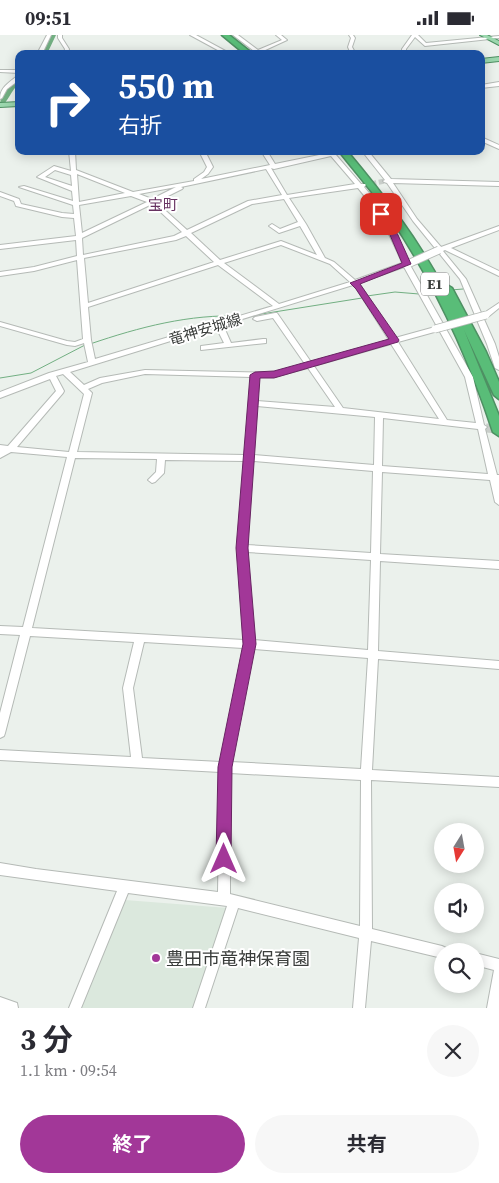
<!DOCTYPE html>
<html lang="ja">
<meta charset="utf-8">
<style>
:root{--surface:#fff;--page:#f7f7f7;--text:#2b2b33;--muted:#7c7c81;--accent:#a23798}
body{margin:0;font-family:"Source Serif 4","Noto Sans JP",serif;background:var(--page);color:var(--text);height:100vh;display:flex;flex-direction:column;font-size:19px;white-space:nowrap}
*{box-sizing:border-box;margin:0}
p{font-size:16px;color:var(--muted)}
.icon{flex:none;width:28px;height:28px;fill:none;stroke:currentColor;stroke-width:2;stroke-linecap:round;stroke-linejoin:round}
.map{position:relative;height:973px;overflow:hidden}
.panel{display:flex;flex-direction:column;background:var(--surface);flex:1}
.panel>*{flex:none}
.top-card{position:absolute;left:15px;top:15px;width:470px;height:105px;border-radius:10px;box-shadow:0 2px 12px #0003;background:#1a4fa0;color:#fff;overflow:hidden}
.needle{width:32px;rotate:191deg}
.buttons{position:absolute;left:434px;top:788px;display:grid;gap:10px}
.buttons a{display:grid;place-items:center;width:50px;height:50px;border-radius:50%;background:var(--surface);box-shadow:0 2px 12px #0003;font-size:25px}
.pin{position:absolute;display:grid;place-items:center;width:42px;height:42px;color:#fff;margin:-21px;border-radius:10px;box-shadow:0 2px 8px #0006}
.me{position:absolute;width:55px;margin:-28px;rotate:0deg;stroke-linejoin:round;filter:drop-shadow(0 0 4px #0008)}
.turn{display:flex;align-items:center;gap:18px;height:105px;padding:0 20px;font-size:22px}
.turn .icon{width:65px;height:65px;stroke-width:2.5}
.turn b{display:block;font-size:35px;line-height:42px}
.round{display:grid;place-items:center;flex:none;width:52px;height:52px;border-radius:26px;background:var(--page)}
.head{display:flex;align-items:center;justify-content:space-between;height:85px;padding:0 20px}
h1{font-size:30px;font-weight:700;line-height:38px}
.button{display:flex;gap:10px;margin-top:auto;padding:10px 20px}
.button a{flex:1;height:58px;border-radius:30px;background:var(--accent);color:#fff;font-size:20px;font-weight:700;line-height:58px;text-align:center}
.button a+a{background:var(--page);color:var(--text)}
.status{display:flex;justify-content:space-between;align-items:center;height:35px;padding:0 25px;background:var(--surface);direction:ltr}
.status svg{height:14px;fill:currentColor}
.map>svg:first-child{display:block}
.built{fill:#dbe8dd}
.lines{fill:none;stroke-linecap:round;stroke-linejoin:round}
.stream{stroke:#72af82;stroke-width:1}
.river{fill:#72af82;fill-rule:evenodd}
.minor-tunnel-far1{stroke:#c8cdc9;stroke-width:5;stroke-dasharray:5 2.5;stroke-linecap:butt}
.minor-tunnel{stroke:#c8cdc9;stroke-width:9;stroke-dasharray:9 4.5;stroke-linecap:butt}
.minor-casing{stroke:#b5bab6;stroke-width:2}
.major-casing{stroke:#4e9063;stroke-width:2}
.highway-casing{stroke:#4e9063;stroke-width:3}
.minor{fill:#fff;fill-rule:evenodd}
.major{fill:#9bd7ae;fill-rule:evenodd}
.highway{fill:#59bd78;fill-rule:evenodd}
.minor-bridge-casing{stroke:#b5bab6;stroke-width:9;stroke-linecap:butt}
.minor-bridge{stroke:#fff;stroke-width:7}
.route{fill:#a23798;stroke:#692463}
.poi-dot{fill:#a23798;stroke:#fff;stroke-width:2}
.labels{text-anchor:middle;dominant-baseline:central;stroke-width:4;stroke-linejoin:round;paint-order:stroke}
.shield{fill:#fff;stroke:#757776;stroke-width:1}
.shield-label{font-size:14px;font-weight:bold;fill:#3a3d3b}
.far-quarter-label{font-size:15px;fill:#673261;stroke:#fff}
.street-label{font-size:15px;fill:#3a3d3b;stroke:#fff}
.near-poi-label{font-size:18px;fill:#3a3d3b;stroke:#fff;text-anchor:start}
</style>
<div class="status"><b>09:51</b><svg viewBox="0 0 49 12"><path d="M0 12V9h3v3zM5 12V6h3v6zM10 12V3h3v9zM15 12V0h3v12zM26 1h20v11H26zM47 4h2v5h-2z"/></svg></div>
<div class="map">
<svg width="499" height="973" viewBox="0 0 499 973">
<rect width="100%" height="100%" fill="#ebf1ec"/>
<path class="built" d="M125 865 228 873 194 973H81Z"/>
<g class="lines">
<path class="stream" d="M451 255 463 254
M424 258 437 257
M367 261 395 257 419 259
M249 281 362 263
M90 309C140 292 189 279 242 281
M0 343 31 338 85 310"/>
<path class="river" d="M50 0H56L47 19H40Z
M16 43H19V49C11 55 8 68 0 72 0 58 6 52 16 43Z"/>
<path class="minor-tunnel-far1" d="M364 150 385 146"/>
<path class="minor-tunnel" d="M486 393 499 394"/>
<defs>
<path id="minor" d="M47 0H51L42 19H37Z
M58 0H62V3L69 14 68 19H64L65 14 58 3Z
M190 0H196L231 19H225Z
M233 0H238L258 15 282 5 276 0H281L287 5 261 17 263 19H253L254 16Z
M349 0H353L355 3 352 12 356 19H351L348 12 351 3Z
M412 0H418L426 8 499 1V3L425 11 415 2 406 14V19H402V14Z
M396 17H400V18L395 19Z
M0 35H19V38L0 37Z
M17 41H19V45L7 54 2 63 0 64C0 52 9 48 17 41Z
M499 47V51L481 53V50Z
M481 102 499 110V114L481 106Z
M69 116H75L76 135 133 157 194 146V144L204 137 207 132 199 116H205L213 132 208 139 201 144 270 130 261 116H267L275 129 329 118 327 116 338 117 339 118 336 120 361 149H365L366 150 364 152C383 174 397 199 408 226L413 228 410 230 473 342 484 390 487 392 485 394 497 440H499V470L495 467 490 445 382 437 380 519 499 526V534L380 526 378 616 499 626V634L378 624 372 735 499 742V752L371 745 372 894 442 911 446 913 448 916H442V923L371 906 365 973H353L359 903 238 873 205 973H193L227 871 128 858 81 973H69L117 856 0 840V828L36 834 218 857 220 737 0 725V715L131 722 123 653 134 607 30 601 5 698 4 701 0 703V678L20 600 0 599V591L23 592 67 422 11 417 0 423V410L8 411 56 356 50 344 0 363V357L49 338 88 327 84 308 75 311 67 310 0 291V287L67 306 75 307 83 304 77 225 34 236 0 241V237L34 232 77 221 76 205 0 214V210L76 201 74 183 62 182 16 171 14 166 0 161V157L19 164 21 169 62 178 74 179 73 170 19 152 24 151 73 166 72 156 37 142 54 131 71 136ZM331 121 355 149 287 160 271 133 274 134ZM266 134 282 160 248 166 187 195 156 167 182 154 183 153 181 152ZM55 135 71 140 72 151 45 142ZM77 139 125 158 79 167ZM176 152 152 164 139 159ZM358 153C378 176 391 200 402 228L355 245 334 227 325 223 306 189 289 163ZM131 161 147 167 82 198 79 170ZM284 164 298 187 280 194 272 189 269 191 279 198 300 191 317 220 281 206 220 225 191 198 252 169ZM152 169 182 197 174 201 83 220 82 203ZM186 201 214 227 88 268 84 223 176 205ZM281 210 330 229 350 247 279 269 224 228ZM218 230 273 271 95 324 91 305 88 272ZM404 232 465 342 476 388 447 385 398 307 438 296V292H435L395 303 359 248ZM353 250 356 253 389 305 311 327 277 278H275L255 282 253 284 257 286 273 283 305 329 274 338 145 335 100 343 84 350 70 337 216 292 224 308 201 311V315L266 308V304H263L231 308 223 290ZM391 309 439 384 343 373 314 331ZM308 333 335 372 257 366 259 342H274ZM63 339 84 359 69 417 17 412 63 358 64 356 56 341ZM145 339 251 342 245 420 77 417 92 358 88 354 102 348ZM257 371 375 382 374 430 253 420ZM383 383 478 394 488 439 382 431ZM75 423 157 424 156 437 148 445 152 448 155 447 164 438 165 425 244 426 238 513 244 605 32 593ZM253 426 373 436 371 518 247 510ZM247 517 371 525 368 615 254 605ZM144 607 243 613 221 727 142 723 133 653ZM253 614 368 623 361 734 231 727ZM230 738 361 745 360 891 230 859Z
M362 116H368L391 144 499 147V151L393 148 417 184 441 212 499 191V195L451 213 499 236V241L445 215 443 216 466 244 495 309 499 322V335L495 333 487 309 460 244 413 186 387 148 384 147 383 146 385 145Z
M499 268V273L488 282H484V278Z
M475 918 499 924V973H487L494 935 475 930Z
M0 962 17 968 18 973H0Z"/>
<path id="major" d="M480 0H487L499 6V10Z
M499 22V26L481 28V24Z
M19 67V71L0 72V68Z"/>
<path id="highway" d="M222 0H229L253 19H245Z
M339 116H347C383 159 417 203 443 252L447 250 452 253 486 317 499 347V364L494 360 464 295 499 381V401L493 397C468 321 435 249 390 182 375 159 356 138 339 116Z"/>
</defs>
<use href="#minor" class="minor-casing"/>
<use href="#major" class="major-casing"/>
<use href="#highway" class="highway-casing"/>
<use href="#minor" class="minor"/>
<use href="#major" class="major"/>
<use href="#highway" class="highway"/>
<defs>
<path id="minor-bridge" d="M410 228 439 215
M435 294 486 280"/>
</defs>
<use href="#minor-bridge" class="minor-bridge-casing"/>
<use href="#minor-bridge" class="minor-bridge"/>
</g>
<path class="route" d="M378 177H383L398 200 411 229 360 249 399 305 398 307 274 343H260L248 513 256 609 232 732 231 824 229 830 224 832 219 830 216 824 218 732 243 609 236 513 250 340 255 337 274 336 389 304 356 254 350 248 402 228 390 200 377 179Z"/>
<circle class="poi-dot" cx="156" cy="923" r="5"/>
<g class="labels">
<rect class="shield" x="421" y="237.5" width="28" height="23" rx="4"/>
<g class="shield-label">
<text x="435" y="249">E1</text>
</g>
<g class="far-quarter-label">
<text x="163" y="169">宝町</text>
</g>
<g class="street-label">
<text transform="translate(205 294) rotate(-17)">竜神安城線</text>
</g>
<g class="near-poi-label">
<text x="166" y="923">豊田市竜神保育園</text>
</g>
</g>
</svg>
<div class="buttons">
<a><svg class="needle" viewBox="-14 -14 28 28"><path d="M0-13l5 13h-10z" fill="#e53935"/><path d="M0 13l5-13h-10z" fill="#7c7c81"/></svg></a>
<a><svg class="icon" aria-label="sound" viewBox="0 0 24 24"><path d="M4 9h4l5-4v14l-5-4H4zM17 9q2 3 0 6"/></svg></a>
<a><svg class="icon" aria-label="search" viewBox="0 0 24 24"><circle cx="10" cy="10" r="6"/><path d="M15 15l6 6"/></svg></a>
</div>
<div class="pin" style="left:381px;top:179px;background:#d93025"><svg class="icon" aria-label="arrive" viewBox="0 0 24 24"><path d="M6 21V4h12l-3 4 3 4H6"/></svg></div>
<svg class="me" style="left:224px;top:824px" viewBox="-20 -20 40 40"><path d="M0-17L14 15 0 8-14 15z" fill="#a23798" stroke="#fff" stroke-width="4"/></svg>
<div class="top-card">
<div class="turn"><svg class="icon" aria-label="right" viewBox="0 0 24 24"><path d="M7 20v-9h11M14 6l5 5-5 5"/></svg><div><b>550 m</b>右折</div></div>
</div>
</div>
<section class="panel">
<div class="head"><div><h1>3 分</h1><p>1.1 km · 09:54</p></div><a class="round"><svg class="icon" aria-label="close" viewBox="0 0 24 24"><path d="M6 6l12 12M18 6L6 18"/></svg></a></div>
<div class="button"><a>終了</a><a>共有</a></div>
</section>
